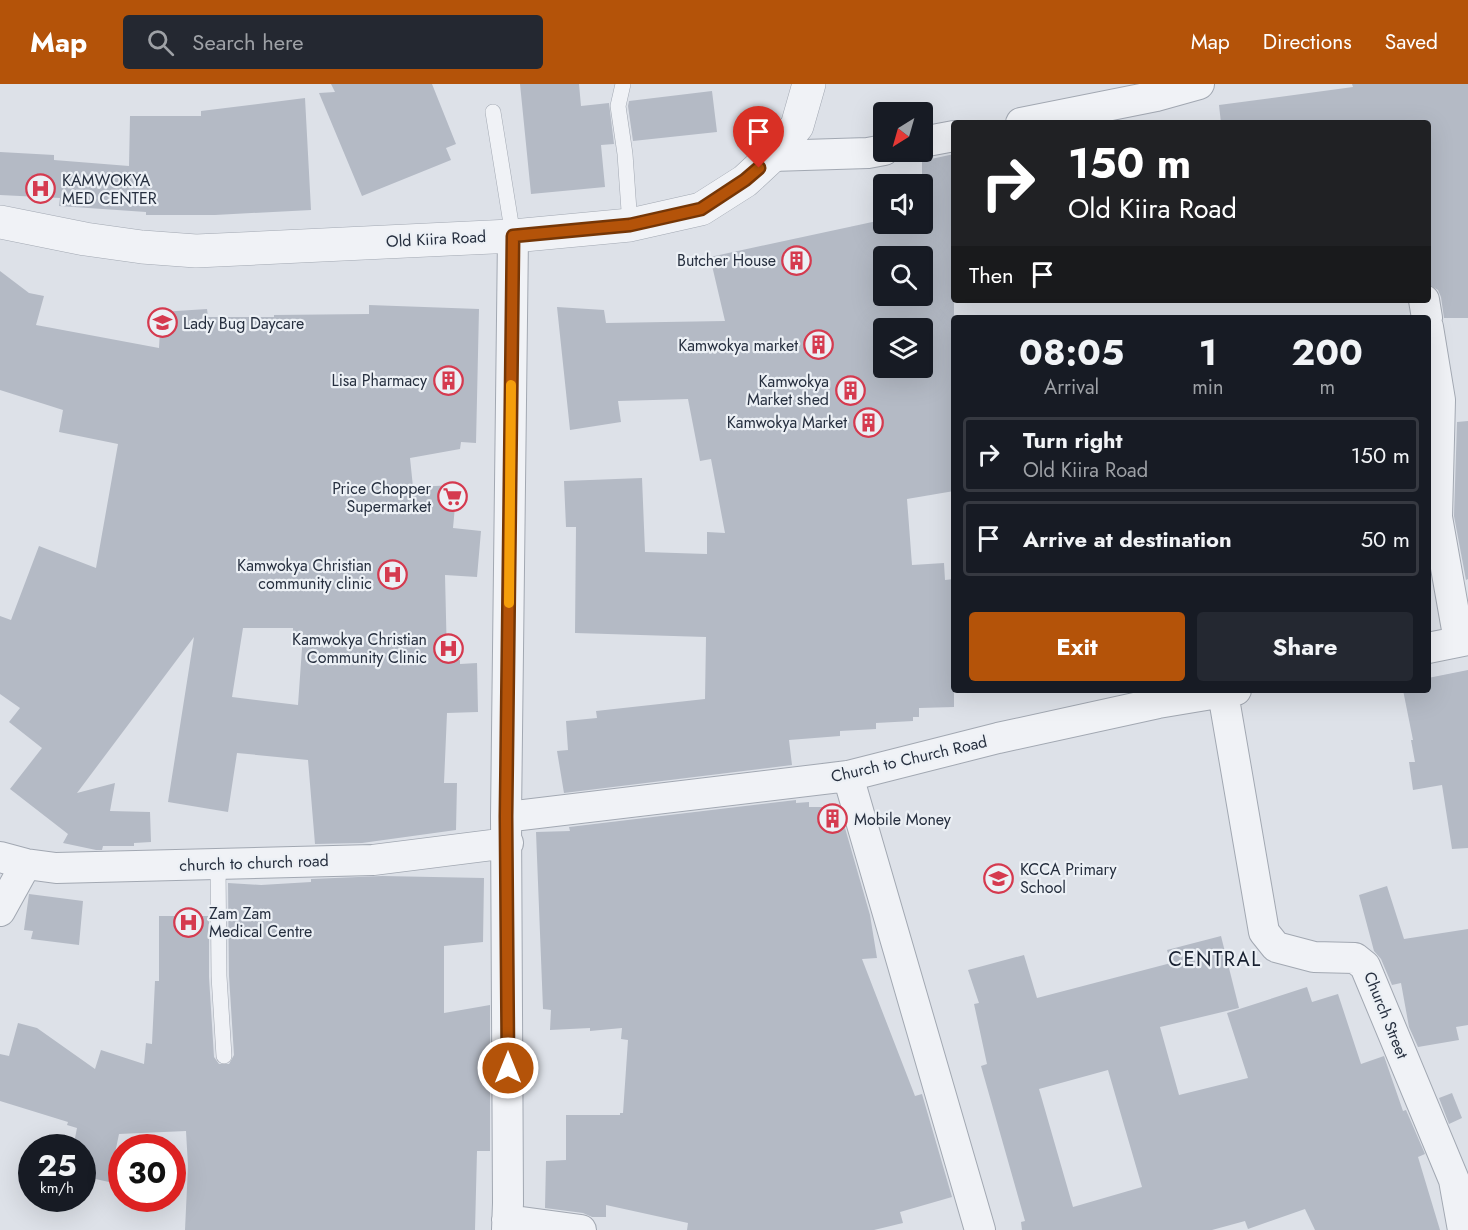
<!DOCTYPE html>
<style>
:root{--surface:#171b24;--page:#242831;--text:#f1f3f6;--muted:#9ea1a6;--line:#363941;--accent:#b45309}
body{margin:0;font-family:Jost,sans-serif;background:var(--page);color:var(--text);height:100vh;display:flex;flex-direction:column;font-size:22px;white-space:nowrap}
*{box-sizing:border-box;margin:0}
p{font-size:20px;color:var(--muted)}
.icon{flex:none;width:33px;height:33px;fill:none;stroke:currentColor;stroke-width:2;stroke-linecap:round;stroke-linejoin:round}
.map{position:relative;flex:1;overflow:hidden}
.panel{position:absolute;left:951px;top:231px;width:480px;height:378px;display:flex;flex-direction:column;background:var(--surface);border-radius:6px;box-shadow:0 6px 24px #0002}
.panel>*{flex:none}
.guide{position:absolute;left:951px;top:36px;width:480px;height:183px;border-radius:6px;box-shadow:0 6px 24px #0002;background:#202124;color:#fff;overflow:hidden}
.needle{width:39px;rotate:217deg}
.fabs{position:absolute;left:873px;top:18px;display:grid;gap:12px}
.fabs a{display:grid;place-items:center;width:60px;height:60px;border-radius:6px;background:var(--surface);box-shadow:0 6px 24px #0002;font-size:30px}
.speed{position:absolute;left:18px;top:1050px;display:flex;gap:12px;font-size:30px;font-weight:700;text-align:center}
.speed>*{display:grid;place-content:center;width:78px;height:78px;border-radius:50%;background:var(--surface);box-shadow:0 6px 24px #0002;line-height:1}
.speed small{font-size:15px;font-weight:400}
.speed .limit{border:9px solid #d22;background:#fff;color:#111}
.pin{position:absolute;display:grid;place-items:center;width:51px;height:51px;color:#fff;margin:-62px -26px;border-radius:50% 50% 50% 0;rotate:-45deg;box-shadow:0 0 6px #0007}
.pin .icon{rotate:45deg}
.me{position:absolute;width:66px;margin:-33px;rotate:0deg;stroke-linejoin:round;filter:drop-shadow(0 0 4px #0008)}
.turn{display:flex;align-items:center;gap:21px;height:126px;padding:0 18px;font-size:27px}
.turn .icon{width:78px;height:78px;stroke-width:2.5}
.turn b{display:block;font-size:42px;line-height:51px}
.then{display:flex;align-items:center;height:57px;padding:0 18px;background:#0003;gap:12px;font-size:22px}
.eta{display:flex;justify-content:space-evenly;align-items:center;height:102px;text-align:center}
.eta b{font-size:36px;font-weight:700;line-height:42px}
.action{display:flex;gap:12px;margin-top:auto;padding:12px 18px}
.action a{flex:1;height:69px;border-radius:6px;background:var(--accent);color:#fff;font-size:24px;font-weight:700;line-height:69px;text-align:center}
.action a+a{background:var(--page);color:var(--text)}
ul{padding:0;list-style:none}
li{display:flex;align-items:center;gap:18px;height:75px;margin:0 12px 9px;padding:0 6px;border:3px solid var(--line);border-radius:6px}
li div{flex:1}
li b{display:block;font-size:22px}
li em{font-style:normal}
header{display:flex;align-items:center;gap:36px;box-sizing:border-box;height:84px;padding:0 30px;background:var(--accent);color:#fff}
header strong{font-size:28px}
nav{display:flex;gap:33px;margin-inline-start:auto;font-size:21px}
.search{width:420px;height:54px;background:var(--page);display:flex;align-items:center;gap:15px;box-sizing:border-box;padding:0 21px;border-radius:6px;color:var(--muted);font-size:22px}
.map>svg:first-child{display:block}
.building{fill:#b4bac5;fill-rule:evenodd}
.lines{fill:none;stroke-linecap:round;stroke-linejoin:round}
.service-casing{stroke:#a2a8b2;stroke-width:16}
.minor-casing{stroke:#a2a8b2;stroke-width:32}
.tertiary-casing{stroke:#a2a8b2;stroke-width:34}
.service{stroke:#f0f2f6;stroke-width:15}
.minor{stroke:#f0f2f6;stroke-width:30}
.tertiary{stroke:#f0f2f6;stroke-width:33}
.route-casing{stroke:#753606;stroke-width:15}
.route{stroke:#b45309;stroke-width:10}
.slow{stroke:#f59e0b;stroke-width:10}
.labels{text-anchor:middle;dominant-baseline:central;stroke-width:4.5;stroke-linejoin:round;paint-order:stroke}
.poi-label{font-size:16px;fill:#262f3f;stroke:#ecf0f5;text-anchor:end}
.street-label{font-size:16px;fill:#262f3f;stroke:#ecf0f5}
.quarter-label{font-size:20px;letter-spacing:1.5px;fill:#182030;stroke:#ecf0f5}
</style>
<header>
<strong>Map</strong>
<div class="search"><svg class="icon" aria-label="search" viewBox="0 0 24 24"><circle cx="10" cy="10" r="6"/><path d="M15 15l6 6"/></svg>Search here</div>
<nav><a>Map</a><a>Directions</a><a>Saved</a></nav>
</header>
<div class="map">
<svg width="1468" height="1146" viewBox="0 0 1468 1146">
<rect width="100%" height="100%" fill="#dde1e8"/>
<path class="building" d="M331 0H432L456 60 446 64 451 76 362 112 319 9 335 8Z
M520 0H579L581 22 609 19 614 60 601 61 605 103 531 110Z
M1352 0H1468V234H1444L1441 213 1438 206 1428 200V39H1221L1219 21 1353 3Z
M712 7 717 48 633 57 628 22 629 17Z
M305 14 311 126 215 131H146V128L59 122 60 114 0 111V68L54 71V76L129 82 130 32H201V27Z
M954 70V407L907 415 912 481 944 479 945 496 954 495V623L919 624V633H913V637L876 639V645L840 647V652L789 656 792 681 564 709 557 667 568 666 566 637 597 634 596 627 705 615 706 553 575 549 576 443H566L564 397 642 394 645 468 707 470V448L725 449 711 375 700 377 688 315 618 317 621 338 570 346 557 223 604 226 606 239 725 237 710 173 877 137 873 108 884 107V140H922V77ZM884 172H922V212H884ZM884 244H922V284H884Z
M0 187 29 209 44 212 36 241 159 264 161 228 207 225 208 233H274V231L369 230V221L479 225 476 359 461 358 460 365 410 374 413 403 457 401 453 444 481 447 477 493 445 491 447 575 460 576V580L477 579 478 628 447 629 444 699H457L456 746 362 759 315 760 308 676 237 669 228 728 168 718 194 553 77 709 115 699 110 727 150 728 151 758 134 759V762H103L102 766H96L63 759 68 750 10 705 42 664 9 638 20 624 0 610V532L11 536 39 462 96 484 118 360 59 348 63 326 0 306ZM243 544H293V550H303L298 621 232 613Z
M1468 337V495L1466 496 1454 432 1457 338Z
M1468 586V764L1452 765 1442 701 1413 706 1409 678H1415L1411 656H1413L1403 606H1428V594Z
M796 716V719L809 718V723H839L870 831 877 874 862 875 915 1012 922 1010 952 1113 900 1128 903 1139 874 1146H687L688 1139 606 1121V1133H592L583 1129 545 1124 546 1077 566 1076V1031H620V1029H623L628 956 621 955 622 944 590 947V944L550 946 551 926 543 925 536 748 570 747 569 743Z
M382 792 484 794 483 858 444 862V929L490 921V1067H477L475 1146H185L188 1082 186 1047 119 1050 109 1098 82 1092V1064H73L77 1044 67 1041 68 1038 0 1017V970L9 972 18 939 37 944 95 985 101 966 144 980 146 959 152 960 155 897H159V832H209V893L214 973 219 980H229L234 971 229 892 228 799 261 801 311 798V795Z
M1387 802 1404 855 1468 845V941L1456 943 1459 956 1418 963 1409 943 1401 899 1392 901 1381 875 1374 867 1359 811Z
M29 810 83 817 79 861 31 855 33 847 24 846Z
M1221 852 1239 924 1160 943 1179 1011 1248 994 1227 929 1307 903 1312 918 1338 910 1361 980 1384 972 1403 1027 1406 1026 1425 1070 1418 1073 1440 1146H1315L1305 1125 1248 1145 1245 1137 1212 1146H1022L1021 1138 1025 1137 981 982 987 980 974 920 979 919 968 886 1024 871 1037 914 1171 879 1167 866ZM1108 986 1142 1103 1073 1123 1039 1005Z
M1452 1009 1462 1034 1449 1040 1439 1014Z"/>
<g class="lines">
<defs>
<path id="service" d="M623 0 618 22 625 70 630 141
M493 28 513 152
M218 780 219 892 224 972"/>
<path id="minor" d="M1021 39 1156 12 1199 0
M922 58 954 52
M772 72 868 69 884 66
M1424 216 1427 234
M1428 243 1440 316 1437 433 1459 557
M1428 564 1468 556
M1223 609 1264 848 1276 863 1314 873 1355 874 1365 882 1454 1096 1463 1146
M848 692 980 1146
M506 733 848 692 998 654 1158 619 1236 606
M0 773 26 780 56 784 373 776 508 759
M0 827 26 780
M507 1136 581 1146
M507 1146 508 1119 506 733 513 152"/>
<path id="tertiary" d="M0 138 85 155 142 163 196 167 513 152 630 141 701 125 745 97 772 72 797 42 809 0"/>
</defs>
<use href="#service" class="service-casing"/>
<use href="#minor" class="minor-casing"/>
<use href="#tertiary" class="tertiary-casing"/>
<use href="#service" class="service"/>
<use href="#minor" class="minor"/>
<use href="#tertiary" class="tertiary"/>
</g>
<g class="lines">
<defs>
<path id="route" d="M508 984 506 733 513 152 630 141 701 125 745 96 759 84"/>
</defs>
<use href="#route" class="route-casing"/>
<use href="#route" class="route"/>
<path class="slow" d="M509 519 511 301"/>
</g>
<defs>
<symbol id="hospital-ring" viewBox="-11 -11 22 22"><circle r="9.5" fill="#ecf0f5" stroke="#d53a4f" stroke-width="1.5"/><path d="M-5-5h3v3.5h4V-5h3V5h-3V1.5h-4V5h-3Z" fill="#d53a4f"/></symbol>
<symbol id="building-ring" viewBox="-11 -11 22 22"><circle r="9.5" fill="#ecf0f5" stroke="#d53a4f" stroke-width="1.5"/><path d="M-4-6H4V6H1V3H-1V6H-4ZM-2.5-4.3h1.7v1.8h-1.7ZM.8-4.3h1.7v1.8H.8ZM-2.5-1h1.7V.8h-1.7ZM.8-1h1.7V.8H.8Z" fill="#d53a4f"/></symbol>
<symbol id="school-ring" viewBox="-11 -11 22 22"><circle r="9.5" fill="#ecf0f5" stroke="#d53a4f" stroke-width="1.5"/><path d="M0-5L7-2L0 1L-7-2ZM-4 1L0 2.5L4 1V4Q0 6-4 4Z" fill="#d53a4f"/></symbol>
<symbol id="supermarket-ring" viewBox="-11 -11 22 22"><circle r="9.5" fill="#ecf0f5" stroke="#d53a4f" stroke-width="1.5"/><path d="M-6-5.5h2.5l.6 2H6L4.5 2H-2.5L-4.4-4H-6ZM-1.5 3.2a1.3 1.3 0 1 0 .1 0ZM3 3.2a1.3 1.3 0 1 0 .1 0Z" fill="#d53a4f"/></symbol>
</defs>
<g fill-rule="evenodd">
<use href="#hospital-ring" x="24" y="88" width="33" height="33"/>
<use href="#building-ring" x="780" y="160" width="33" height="33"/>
<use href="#school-ring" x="146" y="222" width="33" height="33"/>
<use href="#building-ring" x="802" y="244" width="33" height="33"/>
<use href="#building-ring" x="432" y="280" width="33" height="33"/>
<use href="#building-ring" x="834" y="290" width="33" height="33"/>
<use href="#building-ring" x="852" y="322" width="33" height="33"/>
<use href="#supermarket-ring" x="436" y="396" width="33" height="33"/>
<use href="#hospital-ring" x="376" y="474" width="33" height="33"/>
<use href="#hospital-ring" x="432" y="548" width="33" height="33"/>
<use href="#building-ring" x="816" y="718" width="33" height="33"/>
<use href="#school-ring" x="982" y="778" width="33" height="33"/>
<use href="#hospital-ring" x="172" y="822" width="33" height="33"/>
</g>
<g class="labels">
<g class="poi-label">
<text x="62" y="96" text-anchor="start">KAMWOKYA<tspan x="62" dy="18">MED CENTER</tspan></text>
<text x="776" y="176">Butcher House</text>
<text x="183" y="239" text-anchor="start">Lady Bug Daycare</text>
<text x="798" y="261">Kamwokya market</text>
<text x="427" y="296">Lisa Pharmacy</text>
<text x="829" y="297">Kamwokya<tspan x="829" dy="18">Market shed</tspan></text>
<text x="847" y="338">Kamwokya Market</text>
<text x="431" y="404">Price Chopper<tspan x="431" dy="18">Supermarket</tspan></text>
<text x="372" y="481">Kamwokya Christian<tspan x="372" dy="18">community clinic</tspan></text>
<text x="427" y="555">Kamwokya Christian<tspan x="427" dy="18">Community Clinic</tspan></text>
<text x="854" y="735" text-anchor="start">Mobile Money</text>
<text x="1020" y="785" text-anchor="start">KCCA Primary<tspan x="1020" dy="18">School</tspan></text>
<text x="209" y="829" text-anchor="start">Zam Zam<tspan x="209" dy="18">Medical Centre</tspan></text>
</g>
<g class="street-label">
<text transform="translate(436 155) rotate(-3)">Old Kiira Road</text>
<text transform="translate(909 675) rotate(-13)">Church to Church Road</text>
<text transform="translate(254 779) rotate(-2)">church to church road</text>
<text transform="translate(1386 931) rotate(68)">Church Street</text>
</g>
<g class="quarter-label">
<text x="1215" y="875">CENTRAL</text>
</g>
</g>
</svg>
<div class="fabs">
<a><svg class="needle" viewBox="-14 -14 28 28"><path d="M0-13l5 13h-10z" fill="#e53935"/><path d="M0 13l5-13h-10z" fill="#9ea1a6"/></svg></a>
<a><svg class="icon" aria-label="sound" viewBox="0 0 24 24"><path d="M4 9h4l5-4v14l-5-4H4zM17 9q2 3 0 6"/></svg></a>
<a><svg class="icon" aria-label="search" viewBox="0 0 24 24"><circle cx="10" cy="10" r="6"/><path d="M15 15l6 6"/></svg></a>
<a><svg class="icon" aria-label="layers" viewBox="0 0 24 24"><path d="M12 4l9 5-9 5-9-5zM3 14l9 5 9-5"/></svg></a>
</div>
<div class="speed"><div>25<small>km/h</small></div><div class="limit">30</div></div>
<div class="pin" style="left:759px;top:84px;background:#d93025"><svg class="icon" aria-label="arrive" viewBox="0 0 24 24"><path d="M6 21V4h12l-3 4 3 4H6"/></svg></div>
<svg class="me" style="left:508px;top:984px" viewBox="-20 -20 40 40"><circle r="17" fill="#b45309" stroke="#fff" stroke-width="3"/><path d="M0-11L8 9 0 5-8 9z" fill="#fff"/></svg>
<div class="guide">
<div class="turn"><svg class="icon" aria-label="right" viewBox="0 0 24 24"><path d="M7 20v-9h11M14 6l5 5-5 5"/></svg><div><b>150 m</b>Old Kiira Road</div></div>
<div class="then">Then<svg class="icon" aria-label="arrive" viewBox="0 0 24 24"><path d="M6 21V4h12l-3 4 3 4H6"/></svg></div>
</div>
<section class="panel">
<div class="eta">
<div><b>08:05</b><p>Arrival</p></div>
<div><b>1</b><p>min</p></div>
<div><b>200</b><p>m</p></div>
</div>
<ul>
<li><svg class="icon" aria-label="right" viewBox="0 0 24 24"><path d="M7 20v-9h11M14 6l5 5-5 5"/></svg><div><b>Turn right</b><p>Old Kiira Road</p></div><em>150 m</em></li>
<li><svg class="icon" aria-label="arrive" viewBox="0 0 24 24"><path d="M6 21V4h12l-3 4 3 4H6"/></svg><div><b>Arrive at destination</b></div><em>50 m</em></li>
</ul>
<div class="action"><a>Exit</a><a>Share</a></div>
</section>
</div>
